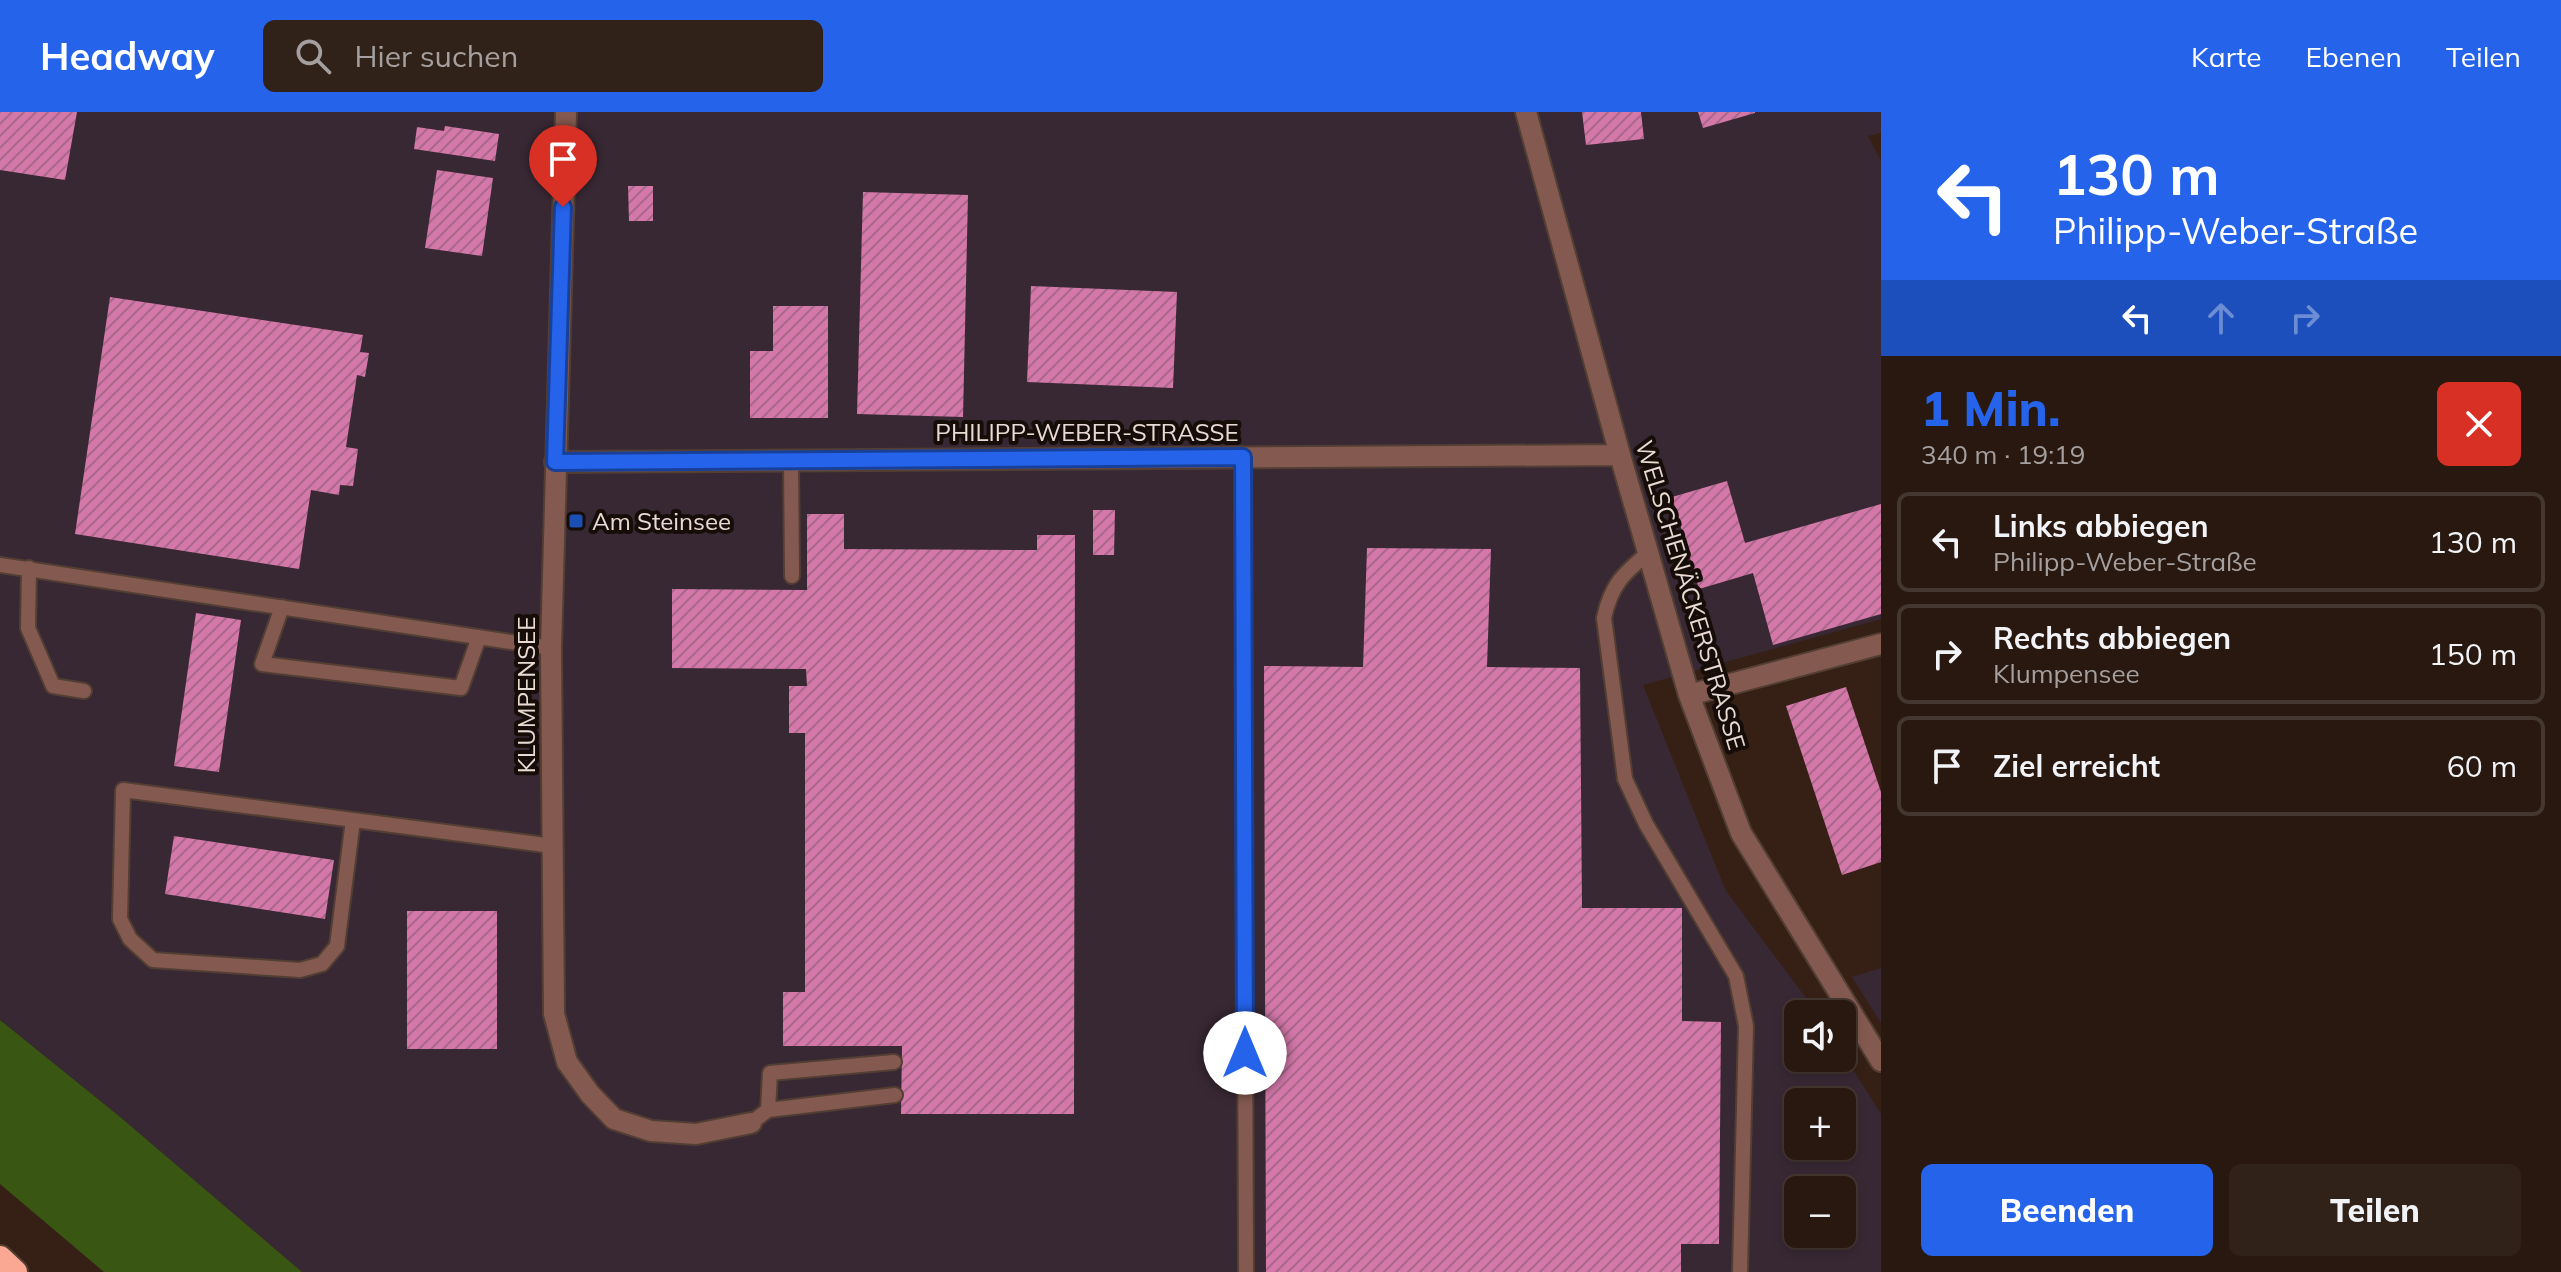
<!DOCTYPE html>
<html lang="de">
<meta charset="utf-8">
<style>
:root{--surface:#281810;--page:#302119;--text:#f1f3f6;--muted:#a5a09f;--line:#443730;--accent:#2563eb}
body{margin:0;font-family:Mulish,sans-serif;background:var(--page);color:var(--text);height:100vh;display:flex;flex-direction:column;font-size:30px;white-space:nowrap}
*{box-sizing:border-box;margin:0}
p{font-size:26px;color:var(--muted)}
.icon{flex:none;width:44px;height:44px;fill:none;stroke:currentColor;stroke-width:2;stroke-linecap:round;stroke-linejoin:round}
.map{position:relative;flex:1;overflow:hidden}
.side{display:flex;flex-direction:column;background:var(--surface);width:680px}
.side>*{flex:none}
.top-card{background:#2563eb;color:#fff;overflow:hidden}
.fabs{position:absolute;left:1784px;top:888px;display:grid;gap:16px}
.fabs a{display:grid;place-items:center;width:72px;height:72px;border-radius:12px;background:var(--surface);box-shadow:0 4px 12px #0003,0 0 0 2px var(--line);font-size:40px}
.pin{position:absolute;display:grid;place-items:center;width:68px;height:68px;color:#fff;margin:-82px -34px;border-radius:50% 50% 50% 0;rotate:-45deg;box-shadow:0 0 8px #0007}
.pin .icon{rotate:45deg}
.me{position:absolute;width:88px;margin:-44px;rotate:0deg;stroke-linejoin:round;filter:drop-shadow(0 0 6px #0008)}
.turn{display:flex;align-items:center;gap:28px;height:168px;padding:0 40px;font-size:36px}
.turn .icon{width:104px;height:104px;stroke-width:2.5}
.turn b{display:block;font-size:56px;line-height:68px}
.lanes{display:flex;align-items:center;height:76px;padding:0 40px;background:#0003;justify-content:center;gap:40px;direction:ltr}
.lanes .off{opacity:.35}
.round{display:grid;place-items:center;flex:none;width:84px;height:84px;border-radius:12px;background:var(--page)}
.summary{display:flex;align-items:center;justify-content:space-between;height:136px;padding:0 40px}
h1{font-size:48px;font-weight:800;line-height:60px;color:var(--accent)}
.action{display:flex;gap:16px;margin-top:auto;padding:16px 40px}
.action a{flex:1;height:92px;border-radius:12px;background:var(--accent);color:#fff;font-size:32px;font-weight:800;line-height:92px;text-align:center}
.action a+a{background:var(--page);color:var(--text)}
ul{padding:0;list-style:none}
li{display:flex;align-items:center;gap:24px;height:100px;margin:0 16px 12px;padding:0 24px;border:4px solid var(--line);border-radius:12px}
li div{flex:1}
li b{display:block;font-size:30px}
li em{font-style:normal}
header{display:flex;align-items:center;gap:48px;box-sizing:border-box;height:112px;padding:0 40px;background:var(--accent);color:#fff}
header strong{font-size:38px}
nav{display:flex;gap:44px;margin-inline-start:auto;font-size:28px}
.search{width:560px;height:72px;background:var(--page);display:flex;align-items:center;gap:20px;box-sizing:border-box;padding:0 28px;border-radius:12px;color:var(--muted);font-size:30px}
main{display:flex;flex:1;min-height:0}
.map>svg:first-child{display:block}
.commercial{fill:#382833;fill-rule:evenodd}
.grass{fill:#395613}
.building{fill:url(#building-hatch)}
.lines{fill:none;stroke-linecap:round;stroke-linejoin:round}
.lane-casing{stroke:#533e34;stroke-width:18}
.street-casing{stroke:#533e34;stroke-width:24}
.highway-casing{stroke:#533e34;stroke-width:28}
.lane{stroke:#845a50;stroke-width:14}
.street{stroke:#845a50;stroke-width:20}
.highway{stroke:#faa794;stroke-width:24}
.route-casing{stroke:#184099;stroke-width:20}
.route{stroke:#2563eb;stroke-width:14}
.transit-dot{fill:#1a4fb4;stroke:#160d08;stroke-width:3}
.labels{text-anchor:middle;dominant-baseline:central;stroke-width:8;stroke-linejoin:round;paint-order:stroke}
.street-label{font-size:24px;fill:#e9dad3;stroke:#160d08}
.poi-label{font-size:24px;fill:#e9dad3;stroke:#160d08;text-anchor:start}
</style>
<header>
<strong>Headway</strong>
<div class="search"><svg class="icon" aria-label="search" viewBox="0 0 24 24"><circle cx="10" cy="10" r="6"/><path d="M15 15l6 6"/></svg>Hier suchen</div>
<nav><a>Karte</a><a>Ebenen</a><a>Teilen</a></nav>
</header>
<main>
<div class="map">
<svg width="1881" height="1160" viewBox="0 0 1881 1160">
<defs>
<pattern id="building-hatch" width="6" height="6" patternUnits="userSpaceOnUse" patternTransform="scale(2)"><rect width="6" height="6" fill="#d478aa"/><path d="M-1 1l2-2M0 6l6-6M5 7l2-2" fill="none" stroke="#a9688a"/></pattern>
</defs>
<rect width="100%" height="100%" fill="#362016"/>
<path class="commercial" d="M0 0H1881V21L1868 24 1881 49V507L1643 573 1726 779 1818 902H1798V946H1842V940L1881 1002V1160H302L119 1004 0 908ZM1798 990H1842V1034H1798ZM1798 1078H1842V1122H1798Z
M1881 856V911L1852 865Z"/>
<path class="grass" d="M0 908 119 1004 302 1160H104L0 1072Z"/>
<path class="building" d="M0 0H77L65 68 0 58Z
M1582 0H1641L1644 27 1586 33Z
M1698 0H1755V1L1703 16Z
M445 14 499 22 495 49 414 37 417 15 444 19Z
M437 58 493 66 482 144 425 136Z
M628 74H653V109H629Z
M863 80 968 83 963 305 857 302Z
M1031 174 1177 180 1173 276 1027 270Z
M110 185 363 223 360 240 369 241 365 265 357 263 346 335 358 337 353 374 340 373 339 383 311 378 299 457 75 422Z
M773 194H828V306H750V239H773Z
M1727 369 1745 431 1881 392V502L1773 533 1753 461 1699 477 1672 385Z
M1093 398H1115L1114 443H1093Z
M807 402H844V437L1037 438V423H1075L1074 1002H901L902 934H783V880H805V621H789V574H807L806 557 672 556V477L807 478Z
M1367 436 1491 437 1487 555 1580 556 1582 796H1682V909L1721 910 1719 1132H1681V1160H1266L1264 554 1363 555Z
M196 501 241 508 219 660 174 654Z
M1846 575 1881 680V750L1842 763 1786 594Z
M174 724 334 748 325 807 165 782Z
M407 799H497V937H407Z"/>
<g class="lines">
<defs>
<path id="lane" d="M1243 345 1246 1160
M791 347 792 464
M1648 441C1623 462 1611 473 1604 506L1625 667 1646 712 1736 864 1746 914 1740 1160
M0 453 551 536
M29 456 28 516 53 574 84 579
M282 495 262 552 461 576 479 525
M353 708 337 834 322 852 300 858 153 848 130 827 120 807 123 678 553 734
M768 998 895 983
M751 1011 768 998 770 961 894 950"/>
<path id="street" d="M566 0 551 536 554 902 567 950 590 982 614 1007 651 1019 696 1022 751 1011
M1526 0 1620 343 1689 583 1741 721 1881 949
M555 350 1620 343
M1689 583 1881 532"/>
<path id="highway" d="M0 1146 15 1160"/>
</defs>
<use href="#lane" class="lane-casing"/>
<use href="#street" class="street-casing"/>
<use href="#highway" class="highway-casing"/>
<use href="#lane" class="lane"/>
<use href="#street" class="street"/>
<use href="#highway" class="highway"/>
</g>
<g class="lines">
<defs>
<path id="route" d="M563 95 555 350 1243 345 1245 941"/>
</defs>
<use href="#route" class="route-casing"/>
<use href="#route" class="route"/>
</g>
<rect class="transit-dot" x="568" y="401" width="16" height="16" rx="4"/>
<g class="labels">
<g class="street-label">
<text x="1087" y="320">PHILIPP-WEBER-STRASSE</text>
<text transform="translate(1691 483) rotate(73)">WELSCHENÄCKERSTRASSE</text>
<text transform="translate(526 583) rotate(-90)">KLUMPENSEE</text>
</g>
<g class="poi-label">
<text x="592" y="409">Am Steinsee</text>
</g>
</g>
</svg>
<div class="fabs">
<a><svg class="icon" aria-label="sound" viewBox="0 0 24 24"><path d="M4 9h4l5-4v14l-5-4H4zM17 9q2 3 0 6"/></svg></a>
<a>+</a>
<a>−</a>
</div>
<div class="pin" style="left:563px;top:95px;background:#d93025"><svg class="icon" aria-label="arrive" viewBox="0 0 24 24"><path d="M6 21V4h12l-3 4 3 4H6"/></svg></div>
<svg class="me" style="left:1245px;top:941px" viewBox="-20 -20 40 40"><circle r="19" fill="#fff"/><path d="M0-13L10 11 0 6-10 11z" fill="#2563eb"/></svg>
</div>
<section class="side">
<div class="top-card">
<div class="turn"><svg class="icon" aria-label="left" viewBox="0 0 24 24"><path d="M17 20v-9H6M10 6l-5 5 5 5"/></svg><div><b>130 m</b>Philipp-Weber-Straße</div></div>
<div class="lanes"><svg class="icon" aria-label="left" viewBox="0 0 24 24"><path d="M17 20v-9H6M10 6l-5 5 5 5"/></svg><svg class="icon off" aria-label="ahead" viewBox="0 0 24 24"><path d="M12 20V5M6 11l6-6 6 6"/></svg><svg class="icon off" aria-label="right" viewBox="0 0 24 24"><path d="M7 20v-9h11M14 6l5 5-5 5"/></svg></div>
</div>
<div class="summary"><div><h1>1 Min.</h1><p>340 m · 19:19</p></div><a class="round" style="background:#d93025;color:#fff"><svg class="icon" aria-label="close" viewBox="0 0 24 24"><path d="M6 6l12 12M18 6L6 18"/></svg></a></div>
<ul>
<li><svg class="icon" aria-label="left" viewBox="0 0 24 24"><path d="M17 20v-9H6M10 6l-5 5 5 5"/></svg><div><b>Links abbiegen</b><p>Philipp-Weber-Straße</p></div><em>130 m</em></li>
<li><svg class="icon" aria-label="right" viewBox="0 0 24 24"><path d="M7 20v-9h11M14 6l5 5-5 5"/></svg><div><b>Rechts abbiegen</b><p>Klumpensee</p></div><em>150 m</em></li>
<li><svg class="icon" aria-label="arrive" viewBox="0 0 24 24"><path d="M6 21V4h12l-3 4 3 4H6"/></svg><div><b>Ziel erreicht</b></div><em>60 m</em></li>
</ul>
<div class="action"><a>Beenden</a><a>Teilen</a></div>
</section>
</main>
